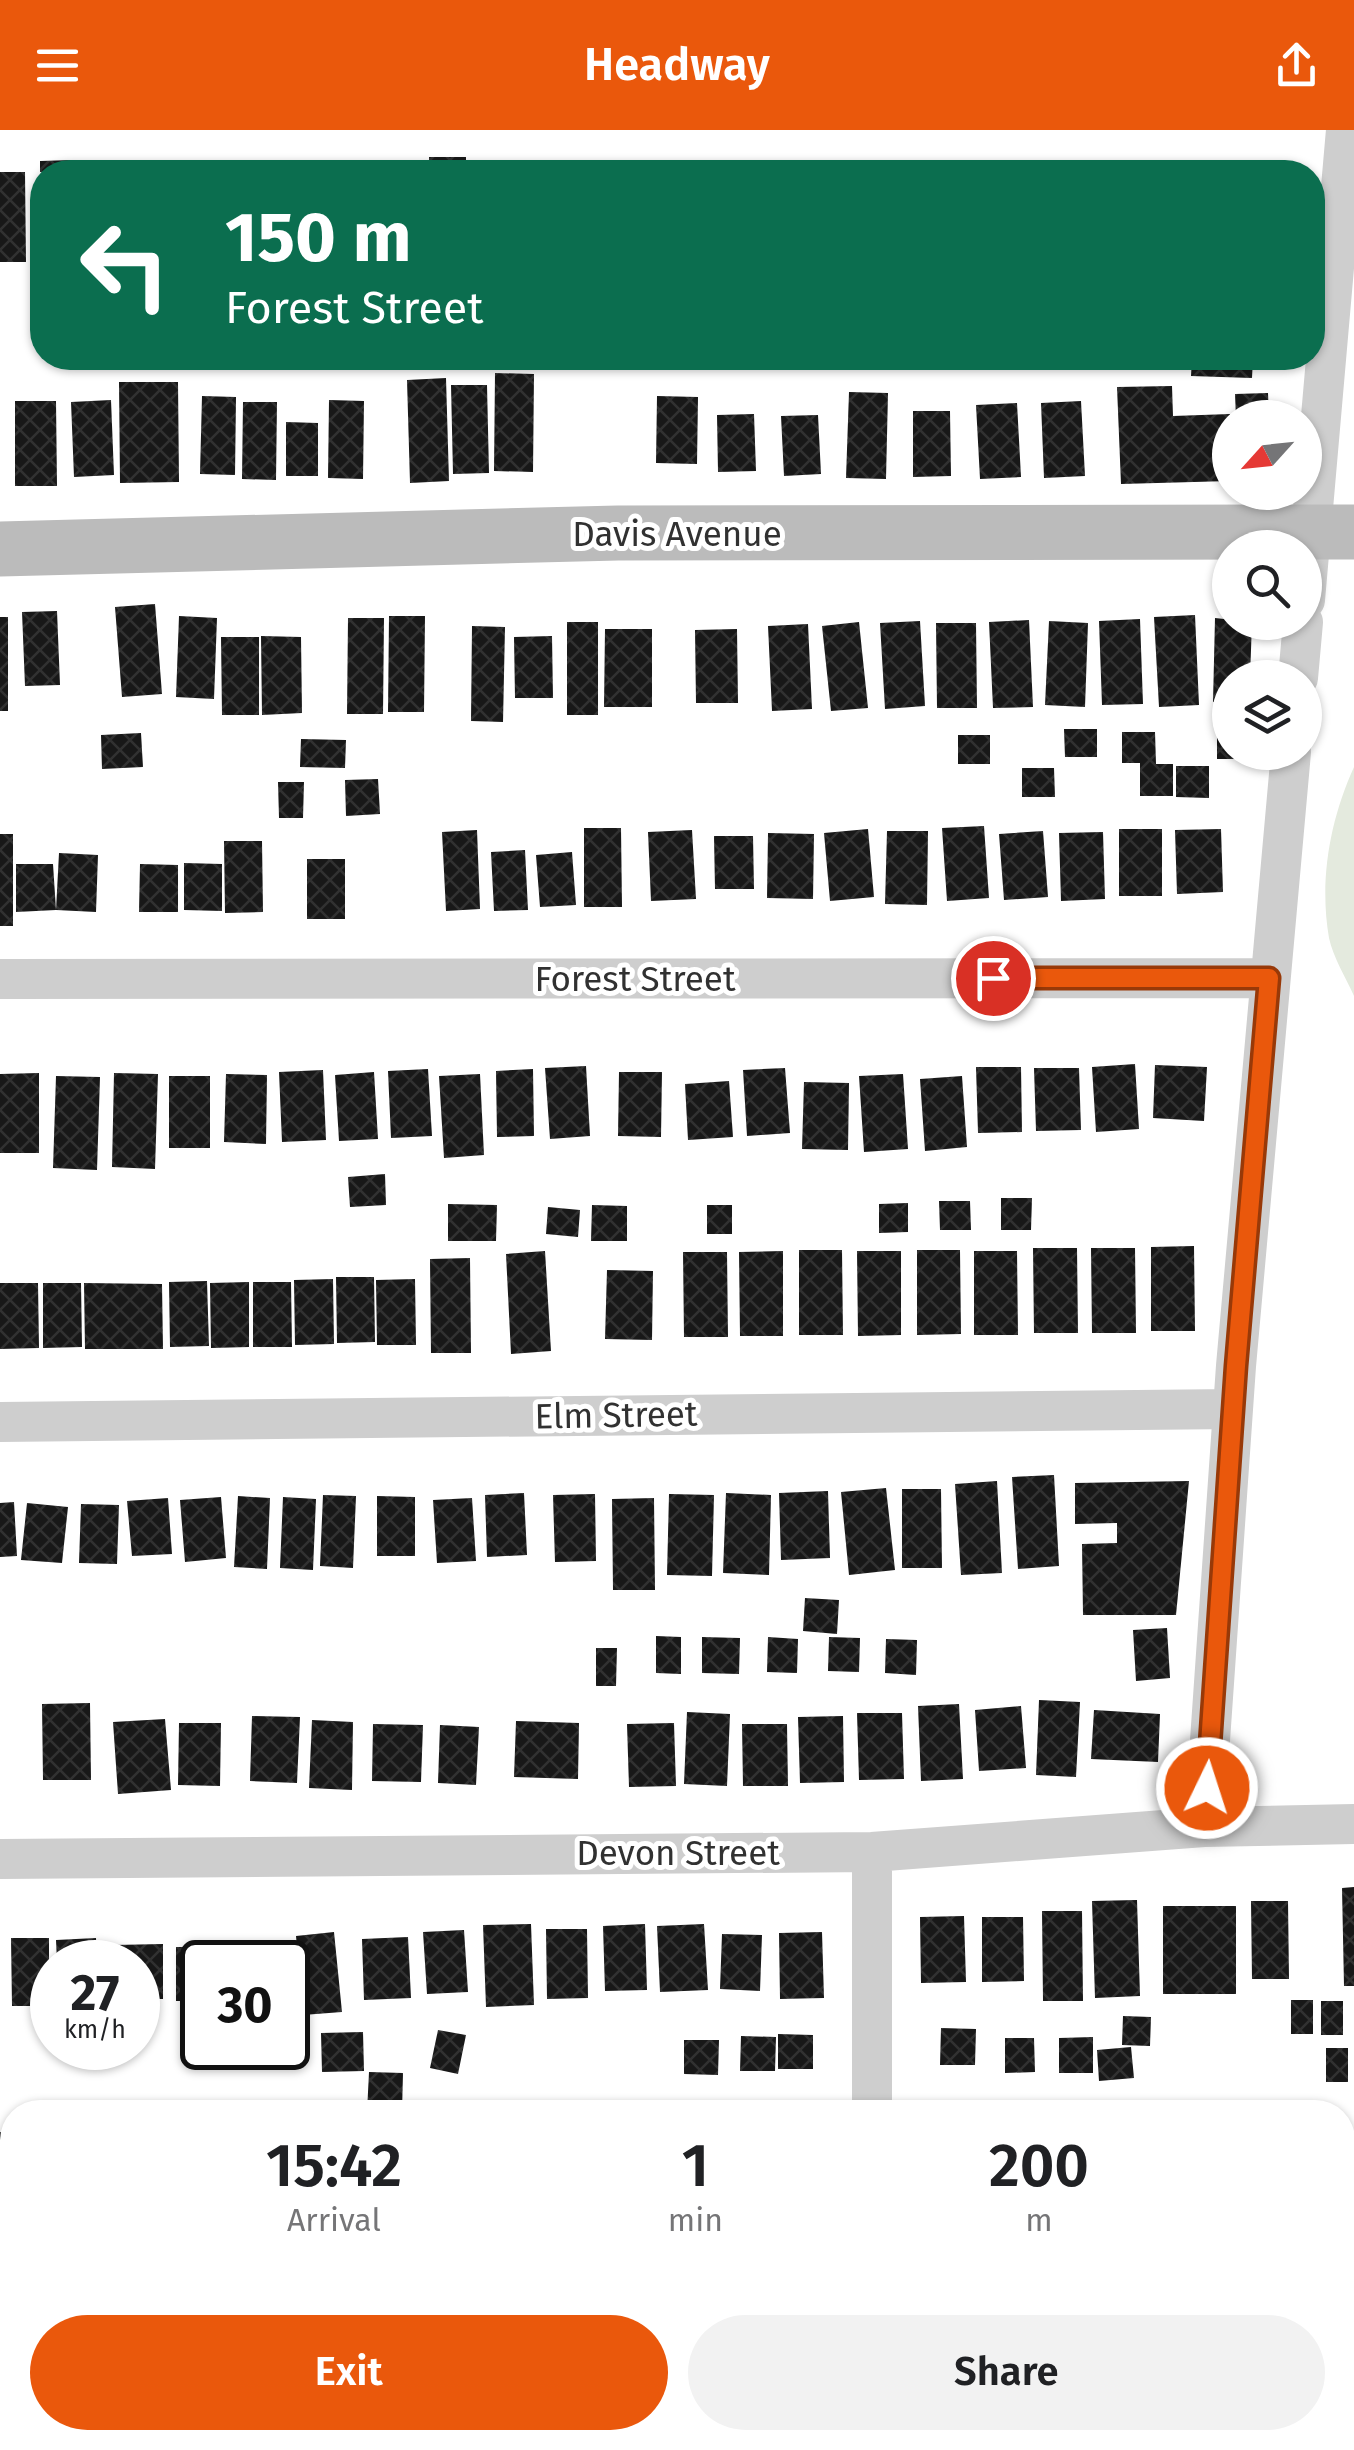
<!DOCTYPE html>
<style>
:root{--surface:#fff;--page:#f2f2f2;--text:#202124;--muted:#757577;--accent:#ea580c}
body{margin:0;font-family:"Fira Sans",sans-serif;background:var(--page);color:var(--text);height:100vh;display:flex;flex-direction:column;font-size:38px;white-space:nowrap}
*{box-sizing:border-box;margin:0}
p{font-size:32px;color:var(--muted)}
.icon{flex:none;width:55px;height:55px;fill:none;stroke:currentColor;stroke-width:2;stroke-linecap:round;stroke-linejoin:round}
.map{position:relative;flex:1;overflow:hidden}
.side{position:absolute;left:0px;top:1970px;width:1355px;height:350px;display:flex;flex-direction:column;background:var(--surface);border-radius:40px 40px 0 0;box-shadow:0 2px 8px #0004}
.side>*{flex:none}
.banner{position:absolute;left:30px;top:30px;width:1295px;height:210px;border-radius:40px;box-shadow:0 2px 8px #0004;background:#0b6e4f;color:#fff;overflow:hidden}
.needle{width:65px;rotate:243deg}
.buttons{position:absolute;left:1212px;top:270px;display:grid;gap:20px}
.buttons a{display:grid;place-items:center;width:110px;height:110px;border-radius:50%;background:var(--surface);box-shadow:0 2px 8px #0004;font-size:50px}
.speed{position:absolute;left:30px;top:1810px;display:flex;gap:20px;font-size:50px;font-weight:700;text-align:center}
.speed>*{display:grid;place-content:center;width:130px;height:130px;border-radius:50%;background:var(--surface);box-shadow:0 2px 8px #0004;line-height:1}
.speed small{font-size:25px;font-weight:400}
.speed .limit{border:5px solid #111;border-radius:15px;background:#fff;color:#111}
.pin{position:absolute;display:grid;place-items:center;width:85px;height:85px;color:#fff;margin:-42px;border:5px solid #fff;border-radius:50%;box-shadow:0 2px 10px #0007}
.me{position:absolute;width:110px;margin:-55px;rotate:4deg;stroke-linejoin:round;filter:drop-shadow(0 0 8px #0008)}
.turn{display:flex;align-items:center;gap:35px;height:210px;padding:0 30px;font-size:45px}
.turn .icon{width:130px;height:130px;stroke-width:2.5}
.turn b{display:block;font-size:70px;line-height:85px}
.eta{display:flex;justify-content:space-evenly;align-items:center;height:170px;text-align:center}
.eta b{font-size:60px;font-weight:600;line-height:70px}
.primary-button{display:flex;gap:20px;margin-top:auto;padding:20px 30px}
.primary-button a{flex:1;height:115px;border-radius:60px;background:var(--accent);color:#fff;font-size:40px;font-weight:600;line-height:115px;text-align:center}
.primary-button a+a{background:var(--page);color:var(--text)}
header{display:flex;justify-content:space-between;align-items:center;height:130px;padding:0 30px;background:var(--accent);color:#fff;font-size:45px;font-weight:600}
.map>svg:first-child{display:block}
.green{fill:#e4eade}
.building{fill:url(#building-cross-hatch)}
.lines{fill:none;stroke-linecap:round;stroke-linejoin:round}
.lane{stroke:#cecece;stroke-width:20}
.street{stroke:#cecece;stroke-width:40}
.secondary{stroke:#bbb;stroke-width:55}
.route-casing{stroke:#983908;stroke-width:25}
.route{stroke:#ea580c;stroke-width:18}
.labels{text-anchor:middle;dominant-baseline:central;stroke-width:10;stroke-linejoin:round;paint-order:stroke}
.street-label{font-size:35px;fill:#313131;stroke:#fff}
</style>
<header><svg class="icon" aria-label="menu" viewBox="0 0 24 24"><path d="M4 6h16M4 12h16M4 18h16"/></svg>Headway<svg class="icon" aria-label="share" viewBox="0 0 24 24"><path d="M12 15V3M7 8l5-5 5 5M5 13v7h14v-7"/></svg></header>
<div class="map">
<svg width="1354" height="2320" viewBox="0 0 1354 2320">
<defs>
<pattern id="building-cross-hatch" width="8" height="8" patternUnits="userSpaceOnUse" patternTransform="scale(2.5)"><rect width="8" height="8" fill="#181818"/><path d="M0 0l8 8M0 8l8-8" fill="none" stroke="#313131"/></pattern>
</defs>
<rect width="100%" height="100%" fill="#fff"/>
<path class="green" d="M1354 637V866C1346 848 1333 827 1329 808 1319 750 1330 690 1354 637Z
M406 2308H625V2320H407Z"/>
<path class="building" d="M429 27H466V42H429Z
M72 30V42H40V31Z
M80 30H113V42H81Z
M537 30 575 32 574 42H536Z
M155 32V42H122V33Z
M626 32V42H587L586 34Z
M519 33V42H480V35Z
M641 33H678V42H641Z
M1210 33 1267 40V42H1209Z
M280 34V42H241V35Z
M375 34H412V42H375Z
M321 35V42H283V36Z
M731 35 732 42H694L693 37Z
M166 37H236V42H166Z
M325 37H363V42H325Z
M0 42H25L26 132H0Z
M1192 228H1253L1252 248 1191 246Z
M495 243 534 244 533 342 494 341Z
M446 248 449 351 410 353 407 250Z
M119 252H178L179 352 120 353Z
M451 255H487L489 343 453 344Z
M1172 256 1173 286 1230 284V351L1121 354 1117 257Z
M849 262 888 263 886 349 846 348Z
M1268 263 1269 288H1236L1235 264Z
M202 266 236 267 235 345 200 344Z
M657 266 698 267 697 334 656 333Z
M111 270 114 345 74 347 71 272Z
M329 270 364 271 363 349 328 348Z
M15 271H56L57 356H15Z
M1081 271 1085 346 1044 348 1041 273Z
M243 272H277L276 350 242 349Z
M1017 273 1021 347 980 349 976 275Z
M913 281H950L951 346 913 347Z
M754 284 756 341 718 342 717 285Z
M818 285 821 344 784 346 781 286Z
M286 292 318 293V346H286Z
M155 474 162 564 122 567 115 477Z
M57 481 60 555 25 556 22 482Z
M1195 485 1199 575 1159 577 1154 487Z
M179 486 217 488 214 569 176 567Z
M389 486H425L424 582H388Z
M0 487H8V581H0Z
M348 488H384L383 584H347Z
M1215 488 1252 492 1250 548H1230V572H1213Z
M1140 489 1143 574 1102 575 1099 491Z
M1029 490 1033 577 993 578 989 492Z
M920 491 925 576 885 579 880 493Z
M1049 491 1088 493 1085 577 1045 575Z
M567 492H598V585H567Z
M859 492 868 578 831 581 822 496Z
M936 493H976L977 578H937Z
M808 494 812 579 772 581 768 496Z
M472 496 505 497 503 592 471 591Z
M605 499H652V577H604Z
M737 499 738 573H696L695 500Z
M261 506 301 507 302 583 262 585Z
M552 506 553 568H515L514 507Z
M221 507H259V585H222Z
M1217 598H1230V622H1251V629H1217Z
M1064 599H1097V627H1065Z
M1122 602H1155L1156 634H1173V666H1140V633H1122Z
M141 603 143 637 102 639 101 605Z
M958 605H990V634H958Z
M301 609 346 610 345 638 300 637Z
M1176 636H1209V668L1176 667Z
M1022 638H1054L1055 667H1022Z
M378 649 380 684 346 686 345 650Z
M278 652H304L303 688H279Z
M984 696 989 768 947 771 942 698Z
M584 698H621L622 777H584Z
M868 699 874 767 830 771 824 703Z
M1119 699H1162V766H1119Z
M1221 699 1223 762 1177 764 1175 700Z
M477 700 480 779 446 781 442 702Z
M692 700 696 769 651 771 648 702Z
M887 701H928L927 775 885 774Z
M1043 701 1048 767 1004 770 999 704Z
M1103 702 1105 769 1061 771 1059 703Z
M768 703 814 704 813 769 767 768Z
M0 704H13V796H0Z
M714 706H753L754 759H715Z
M224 711H262L263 782 225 783Z
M525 720 528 780 494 781 491 722Z
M572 722 576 775 540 777 536 725Z
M59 723 98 725 96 782 56 780Z
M307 729H345V789H307Z
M184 733 222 734V781L184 780Z
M16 734H53L56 780 16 782Z
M140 734 178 735V782H139Z
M1135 934 1139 999 1096 1002 1092 937Z
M1155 935 1207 937 1204 991 1153 988Z
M586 936 590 1006 550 1009 545 938Z
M976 937H1021L1022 1002 978 1003Z
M785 938 790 1003 747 1006 743 940Z
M1034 938H1079L1081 1000 1036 1001Z
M428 939 432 1006 391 1008 388 941Z
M533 939 534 1006 497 1007 496 941Z
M323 940 326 1010 282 1012 279 942Z
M374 942 378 1009 339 1011 335 945Z
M619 942H662L661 1007 618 1006Z
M39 943V1023H0V944Z
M114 943 158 944 155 1039 112 1037Z
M226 944 267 945 266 1014 224 1012Z
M480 944 484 1025 444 1028 439 946Z
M903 944 908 1019 864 1022 859 946Z
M56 946 100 947 97 1040 53 1038Z
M169 946H210V1018H169Z
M962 946 967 1017 925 1021 920 949Z
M729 951 733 1007 688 1010 685 954Z
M804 952 849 953 848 1020 802 1019Z
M385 1044 386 1075 350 1077 348 1047Z
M1001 1068H1032L1031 1100H1001Z
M939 1071H970L971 1100H940Z
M908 1073V1102L879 1103V1074Z
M448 1074 497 1075 496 1111H448Z
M592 1075 627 1076V1111H591Z
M707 1075H732V1104H707Z
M548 1077 580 1080 578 1107 546 1104Z
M1194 1116 1195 1201H1151V1117Z
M1033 1118H1077L1078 1203H1034Z
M1091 1118H1135L1136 1203H1092Z
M799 1120H842L843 1205H799Z
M917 1120H960L961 1204 917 1205Z
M545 1121 551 1221 511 1224 506 1124Z
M783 1121V1206H740L739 1122Z
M857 1121H901V1205L858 1206Z
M974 1121H1017L1018 1205H974Z
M683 1122H727L728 1207H684Z
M470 1128 471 1223H431L430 1129Z
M607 1140 653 1141 652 1210 605 1209Z
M336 1147H374L375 1212 337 1213Z
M333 1149 334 1214 295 1215 294 1150Z
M415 1149 416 1215H377L376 1150Z
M207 1151 209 1216 170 1217 169 1152Z
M249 1152V1217L211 1218 210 1153Z
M253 1152H291L292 1217H253Z
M0 1153H38L39 1218 0 1219Z
M43 1153H81L82 1217 43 1218Z
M84 1153 162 1154 163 1219H85Z
M1054 1345 1059 1436 1018 1439 1012 1347Z
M997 1351 1002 1443 961 1445 955 1354Z
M1189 1351 1176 1485H1083L1082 1414 1117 1413V1393L1075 1394V1353Z
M886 1358 895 1440 849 1445 841 1362Z
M902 1359H941L942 1438H902Z
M828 1361 830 1428 781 1430 779 1363Z
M524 1363 527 1425 487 1427 485 1365Z
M726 1363 771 1365 769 1445 723 1443Z
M595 1364 596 1431 555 1432 553 1365Z
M669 1364 714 1365 712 1446 667 1445Z
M323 1365 356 1366 353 1438 320 1436Z
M238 1366 270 1368 267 1439 234 1437Z
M377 1366 415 1367V1426H377Z
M221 1367 226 1428 185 1432 180 1370Z
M283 1367 316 1369 313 1440 280 1438Z
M168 1368 172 1424 132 1426 127 1371Z
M472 1368 476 1431 437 1433 433 1370Z
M654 1368 655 1460H613L612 1369Z
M14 1372 17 1426 0 1427V1373Z
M27 1373 68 1377 62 1433 21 1430Z
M81 1374 119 1375 117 1434 79 1433Z
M805 1468 839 1470 837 1504 803 1501Z
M1167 1498 1170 1548 1136 1551 1133 1500Z
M656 1506 681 1507V1544L656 1543Z
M702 1507 740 1508 739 1544 702 1543Z
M768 1507 798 1509 797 1543 767 1542Z
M829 1507 860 1508 859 1542 828 1541Z
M886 1509 917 1510 916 1545 885 1543Z
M596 1518H617L616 1556H596Z
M1039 1570 1080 1572 1076 1647 1036 1645Z
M90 1573 91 1650H43L42 1574Z
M959 1574 963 1649 921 1651 918 1576Z
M1021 1576 1026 1638 979 1641 975 1580Z
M1094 1580 1160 1584 1158 1632 1091 1629Z
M687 1582 730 1584 727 1656 684 1654Z
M857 1583H902L904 1649 859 1650Z
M252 1586 300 1587 297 1653 250 1651Z
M843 1586 844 1652 800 1653 798 1587Z
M165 1589 171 1660 118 1664 113 1592Z
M312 1590 353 1592 352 1660 309 1658Z
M516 1591 579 1593 578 1649 514 1647Z
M179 1593H221L220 1656 178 1655Z
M674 1593 676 1656 629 1657 627 1594Z
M373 1594 423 1595 421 1652 372 1651Z
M742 1594H787L788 1656H743Z
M440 1595 479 1597 476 1655 438 1653Z
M1354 1757V1856H1344L1342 1758Z
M1137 1770 1140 1866 1095 1868 1092 1771Z
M1251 1771H1288L1289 1849H1252Z
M1163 1776H1236V1864H1163Z
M1042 1781H1082L1083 1871H1043Z
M964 1786 966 1852 921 1853 920 1787Z
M982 1787H1023L1024 1851 982 1852Z
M531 1794 534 1875 486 1877 483 1795Z
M645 1794 647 1860 605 1861 603 1796Z
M704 1794 708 1860 660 1862 657 1796Z
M546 1799H587L588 1868 547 1869Z
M464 1800 468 1862 427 1864 423 1802Z
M334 1802 342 1882 303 1885 296 1806Z
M822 1802 824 1868 780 1869 779 1803Z
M722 1804 762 1805 760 1861 720 1859Z
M408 1807 411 1868 364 1870 362 1809Z
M11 1808H49V1876H12Z
M96 1808 97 1832H57L56 1810Z
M280 1812 281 1832H241L240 1814Z
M163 1814V1869H138V1832H114V1815Z
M176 1817H225V1832H202V1871H176Z
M1291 1870H1313V1904H1291Z
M1321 1871H1343V1905H1321Z
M1123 1886 1151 1887 1150 1916 1122 1915Z
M941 1898 976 1899 975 1935H940Z
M438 1900 466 1905 458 1944 430 1938Z
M363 1902 364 1941 322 1942 321 1903Z
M778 1904 813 1905V1939H778Z
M741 1906 776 1907 775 1941H740Z
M1093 1907V1943H1059V1908Z
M1005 1908H1034L1035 1942 1005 1943Z
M684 1910H719L718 1945 684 1944Z
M1131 1917 1134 1948 1099 1951 1097 1920Z
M1326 1918H1348V1952H1326Z
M369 1942 403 1943 402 1982H367Z
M963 1976V1982H924V1978Z
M540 1977V1982H477V1979Z
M1329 1977V1982H1295L1294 1978Z
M0 2002H12V2086H0Z
M1342 2176H1354V2275L1342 2276Z
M0 2236H12V2302H0Z
M917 2308H992L993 2316 917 2318Z
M761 2313 828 2316V2320H761Z"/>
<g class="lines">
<path class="lane" d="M219 2308V2320"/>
<path class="street" d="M1305 470 1346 0
M1298 548 1303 492
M0 849 1269 848
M0 1292 1233 1279
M1204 1697 1236 1236 1291 622
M0 1729 872 1722 1204 1697 1354 1694
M872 1982V1722
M1342 2122H1354
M0 2169H12
M874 2308V2320"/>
<path class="secondary" d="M0 419 618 403 1354 402"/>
</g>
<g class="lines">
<defs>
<path id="route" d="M993 848H1269L1236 1236 1207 1658"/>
</defs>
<use href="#route" class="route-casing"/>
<use href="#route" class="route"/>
</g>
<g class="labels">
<g class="street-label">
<text x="677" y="404">Davis Avenue</text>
<text x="635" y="849">Forest Street</text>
<text transform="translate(616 1285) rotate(-1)">Elm Street</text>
<text x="678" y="1723">Devon Street</text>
</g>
</g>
</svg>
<div class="buttons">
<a><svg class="needle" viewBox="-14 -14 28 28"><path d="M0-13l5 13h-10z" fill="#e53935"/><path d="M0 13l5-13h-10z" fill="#757577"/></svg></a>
<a><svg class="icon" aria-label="search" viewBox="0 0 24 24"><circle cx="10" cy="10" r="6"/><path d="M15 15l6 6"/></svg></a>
<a><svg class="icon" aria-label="layers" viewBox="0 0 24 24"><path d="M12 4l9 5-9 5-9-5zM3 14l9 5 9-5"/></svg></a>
</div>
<div class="speed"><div>27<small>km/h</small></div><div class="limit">30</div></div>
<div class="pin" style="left:993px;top:848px;background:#d93025"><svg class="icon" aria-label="arrive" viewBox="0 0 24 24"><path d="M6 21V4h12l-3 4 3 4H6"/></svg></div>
<svg class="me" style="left:1207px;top:1658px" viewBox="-20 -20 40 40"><circle r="17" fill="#ea580c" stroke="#fff" stroke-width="3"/><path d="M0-11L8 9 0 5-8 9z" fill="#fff"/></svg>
<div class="banner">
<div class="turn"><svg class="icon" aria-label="left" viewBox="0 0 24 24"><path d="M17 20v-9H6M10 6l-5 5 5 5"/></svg><div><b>150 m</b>Forest Street</div></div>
</div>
<section class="side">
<div class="eta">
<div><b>15:42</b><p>Arrival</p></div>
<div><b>1</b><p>min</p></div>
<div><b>200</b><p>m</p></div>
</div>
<div class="primary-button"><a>Exit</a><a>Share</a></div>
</section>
</div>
